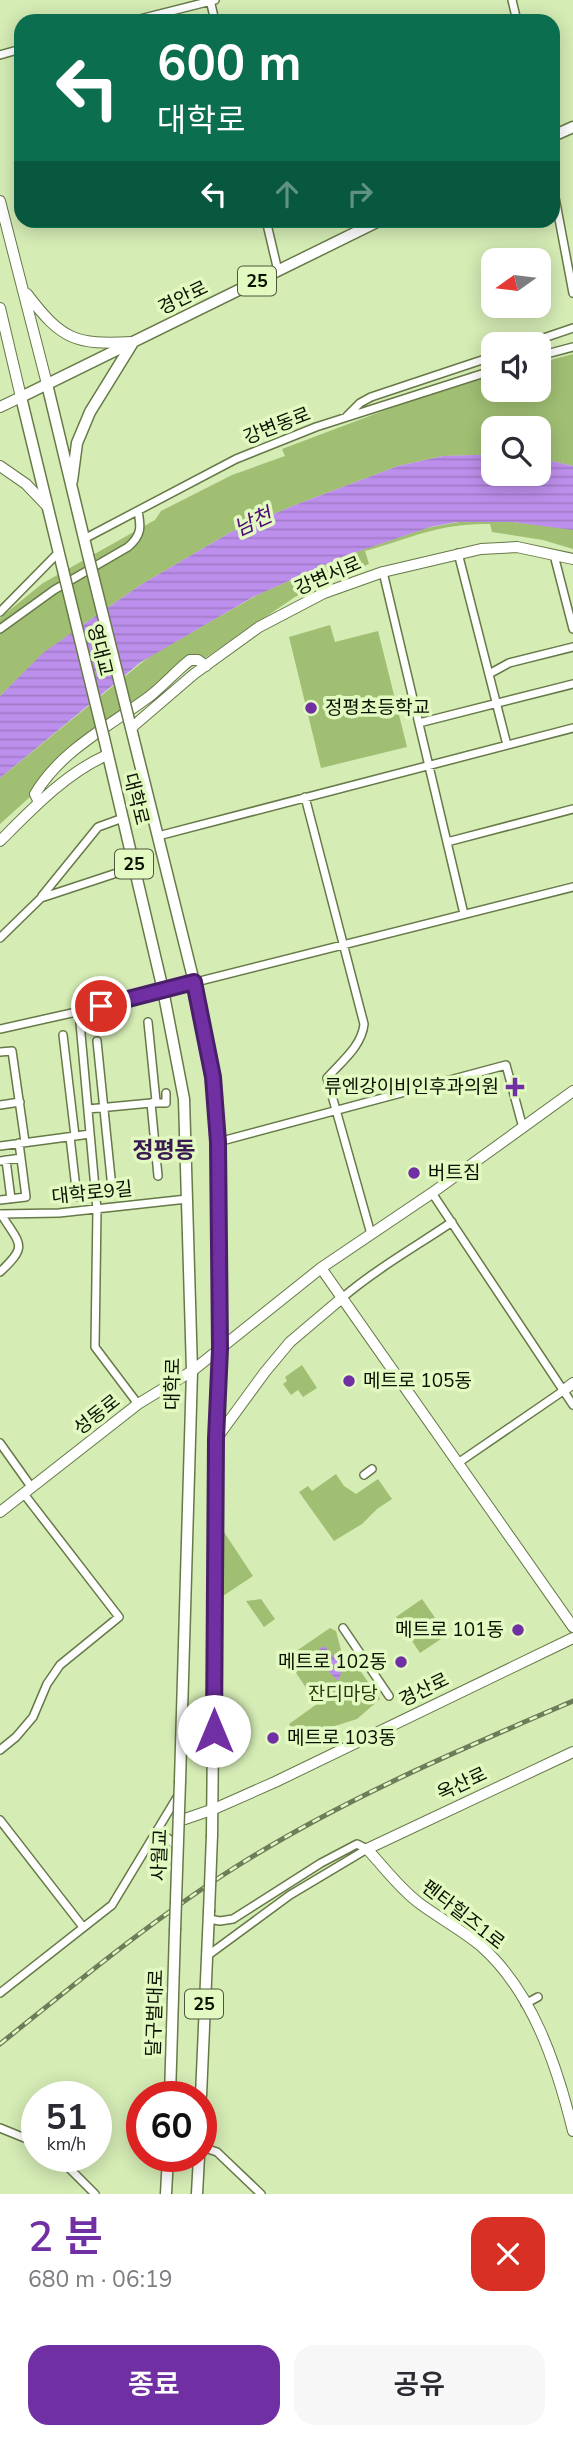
<!DOCTYPE html>
<html lang="ko">
<meta charset="utf-8">
<style>
:root{--surface:#fff;--page:#f7f7f7;--text:#2b2b33;--muted:#7c7c81;--accent:#702fa3}
body{margin:0;font-family:"Nunito Sans","Noto Sans KR",sans-serif;background:var(--page);color:var(--text);height:100vh;display:flex;flex-direction:column;font-size:26px;white-space:nowrap}
*{box-sizing:border-box;margin:0}
p{font-size:23px;color:var(--muted)}
.icon{flex:none;width:38px;height:38px;fill:none;stroke:currentColor;stroke-width:2;stroke-linecap:round;stroke-linejoin:round}
.map{position:relative;height:2194px;overflow:hidden}
.side{display:flex;flex-direction:column;background:var(--surface);flex:1}
.side>*{flex:none}
.hud{position:absolute;left:14px;top:14px;width:546px;height:214px;border-radius:21px;box-shadow:0 4px 18px #0003;background:#0b6e4f;color:#fff;overflow:hidden}
.needle{width:46px;rotate:256deg}
.fabs{position:absolute;left:481px;top:248px;display:grid;gap:14px}
.fabs a{display:grid;place-items:center;width:70px;height:70px;border-radius:14px;background:var(--surface);box-shadow:0 4px 18px #0003;font-size:35px}
.speed{position:absolute;left:21px;top:2081px;display:flex;gap:14px;font-size:35px;font-weight:700;text-align:center}
.speed>*{display:grid;place-content:center;width:91px;height:91px;border-radius:50%;background:var(--surface);box-shadow:0 4px 18px #0003;line-height:1}
.speed small{font-size:18px;font-weight:400}
.speed .limit{border:10px solid #d22;background:#fff;color:#111}
.pin{position:absolute;display:grid;place-items:center;width:60px;height:60px;color:#fff;margin:-30px;border:4px solid #fff;border-radius:50%;box-shadow:0 2px 7px #0007}
.me{position:absolute;width:77px;margin:-38px;rotate:0deg;stroke-linejoin:round;filter:drop-shadow(0 0 5px #0008)}
.turn{display:flex;align-items:center;gap:24px;height:147px;padding:0 28px;font-size:32px}
.turn .icon{width:91px;height:91px;stroke-width:2.5}
.turn b{display:block;font-size:49px;line-height:60px}
.lanes{display:flex;align-items:center;height:66px;padding:0 28px;background:#0003;justify-content:center;gap:35px;direction:ltr}
.lanes .off{opacity:.35}
.round{display:grid;place-items:center;flex:none;width:74px;height:74px;border-radius:21px;background:var(--page)}
.headline{display:flex;align-items:center;justify-content:space-between;height:119px;padding:0 28px}
h1{font-size:42px;font-weight:600;line-height:52px;color:var(--accent)}
.action{display:flex;gap:14px;margin-top:auto;padding:14px 28px}
.action a{flex:1;height:80px;border-radius:21px;background:var(--accent);color:#fff;font-size:28px;font-weight:600;line-height:80px;text-align:center}
.action a+a{background:var(--page);color:var(--text)}
.map>svg:first-child{display:block}
.green{fill:#a1bf73}
.water{fill:url(#water-rules)}
.lines{fill:none;stroke-linecap:round;stroke-linejoin:round}
.street-casing{stroke:#667947;stroke-width:10}
.secondary-casing{stroke:#667947;stroke-width:12}
.primary-casing{stroke:#667947;stroke-width:13}
.street{stroke:#fff;stroke-width:7}
.secondary{stroke:#fff;stroke-width:10}
.primary{stroke:#fff;stroke-width:10}
.rail-casing{stroke:#6d7c59;stroke-width:5}
.rail{stroke:#e2f9c2;stroke-width:2.5;stroke-dasharray:8;stroke-linecap:butt}
.primary-bridge-casing{stroke:#667947;stroke-width:13;stroke-linecap:butt}
.primary-bridge{stroke:#fff;stroke-width:10}
.route-casing{stroke:#491f6a;stroke-width:18}
.route{stroke:#702fa3;stroke-width:12}
.poi-dot{fill:#702fa3;stroke:#e2f9c2;stroke-width:2.5}
.labels{text-anchor:middle;dominant-baseline:central;stroke-width:7;stroke-linejoin:round;paint-order:stroke}
.shield{fill:#e2f9c2;stroke:#4c573b;stroke-width:2}
.shield-label{font-size:18px;font-weight:bold;fill:#0b1201}
.street-label{font-size:19px;fill:#0b1201;stroke:#e2f9c2}
.poi-label{font-size:19px;fill:#0b1201;stroke:#e2f9c2;text-anchor:start}
.park-label{font-size:19px;fill:#2c3b10;stroke:#e2f9c2}
.water-label{font-size:21px;font-style:italic;fill:#4f087a;stroke:#e2f9c2}
.quarter-label{font-size:23px;font-weight:bold;fill:#381951;stroke:#e2f9c2}
</style>
<div class="map">
<svg width="573" height="2194" viewBox="0 0 573 2194">
<defs>
<pattern id="water-rules" width="6" height="5" patternUnits="userSpaceOnUse" patternTransform="scale(1.75)"><rect width="6" height="5" fill="#bd8fec"/><path d="M0 2.5h6" fill="none" stroke="#a17ac9"/></pattern>
</defs>
<rect width="100%" height="100%" fill="#d5ecb5"/>
<path class="green" d="M573 354V466L539 458V429H494L493 455 443 456 398 466 295 505 231 532 142 584 84 624 44 653 0 696V618L43 583 155 520 161 511 232 475 285 456 282 449 412 400 493 375 494 390H539V363Z
M504 521 573 529V549L543 540 492 532 490 524C439 523 412 538 365 551L369 564 324 581 295 597 183 673 142 707 71 760 0 824V778L150 656 259 594 356 552 426 528 459 522Z
M330 625 335 642 378 631 407 747 321 768 289 637Z
M302 1365 317 1388 303 1397 298 1390 291 1395 283 1384 287 1381 285 1377Z
M336 1474 344 1486 356 1494 378 1479 392 1499 377 1509 362 1524 334 1541 299 1492 308 1486 312 1491Z
M222 1529 253 1576 220 1598Z
M261 1599 275 1619 264 1627 246 1601Z
M422 1599 447 1635 420 1653 396 1617Z
M330 1628 336 1631 341 1650 350 1660 352 1659 380 1699 357 1719 316 1732 300 1741 289 1724 317 1704 286 1658Z"/>
<path class="water" d="M475 455H493L494 474H539V458L573 466V530L512 522H457L430 527 345 556 253 597 141 662 0 778V696L43 653 84 624 142 584 231 532 295 505 398 466 443 456Z
M322 1647H326L328 1652 337 1657 343 1668 338 1681 315 1657V1653Z"/>
<g class="lines">
<defs>
<path id="street" d="M210 0 215 21
M512 0 517 21
M132 21 215 0
M0 55 21 49
M553 187 573 293
M266 220 278 271
M523 345 573 328
M539 356 573 347
M347 416 360 403 371 397 494 356
M84 539 236 459 316 427 494 370
M458 553 507 745
M554 555 573 629
M383 572 464 914
M0 612 58 553
M0 629 54 590 128 547C142 535 141 527 138 511
M489 674 509 663 573 647
M419 723 573 684
M305 797 364 1024C362 1046 341 1062 327 1078L371 1234
M158 836 573 728
M447 842 573 809
M42 896 98 827 123 818
M0 938 41 898 135 867
M79 1012 97 1210 95 1347 138 1404
M148 1022 156 1101 151 1103
M0 1029 81 1011 573 887
M63 1035 75 1136
M97 1041 112 1188
M0 1052 12 1051 25 1142
M152 1103H166V1093
M0 1105 20 1102
M88 1109 151 1103 158 1176
M70 1137 77 1197
M218 1142 506 1065 523 1128
M0 1146 90 1134
M6 1160 11 1199
M0 1161 21 1158
M432 1193 573 1405
M0 1200 26 1197 19 1143
M0 1214 59 1213 187 1199
M0 1272C29 1245 20 1245 1 1214
M342 1298C376 1269 415 1247 452 1222
M0 1443 32 1488
M458 1463 563 1391
M364 1475 372 1469
M343 1628 389 1696
M0 1750 16 1737 33 1717 47 1684 60 1665 119 1617 24 1494
M0 1820 83 1927
M153 1838H168L178 1849
M209 1919 220 1921 233 1919 321 1863 357 1844 367 1849
M207 1956 290 1895 367 1849
M0 1993 112 1905 179 1794
M525 2004 538 1997
M0 2128 37 2143
M201 2143 208 2149 217 2152 261 2194
M57 2156 95 2194"/>
<path id="secondary" d="M0 201 47 384
M27 294C62 340 75 345 132 342
M0 308 21 397 0 407
M0 466 26 484 47 506
M131 728 194 674 259 627 324 593 383 572 481 549 517 547 573 559
M39 802 35 794C62 749 110 726 150 696 164 685 176 671 190 660H198L206 666
M0 841C32 809 66 773 107 755
M321 1268 573 1627
M563 1391 573 1383
M216 1439 265 1372 290 1342 342 1298
M0 1512 138 1404 192 1371 321 1268 432 1193 573 1091
M573 1752 367 1849C384 1867 399 1888 419 1903 439 1918 462 1930 481 1946 533 1992 557 2066 573 2131
M179 1821 214 1809 275 1782 573 1638"/>
<path id="primary" d="M553 136 573 127
M47 384 88 555
M72 481 77 443 90 412 132 344
M63 570 21 397 381 220
M129 720 194 982 213 1077 218 1142 220 1350 216 1439 212 1835
M104 738 163 990 184 1099 192 1371 180 1781
M170 2096 175 1930
M201 2096 209 1912
M166 2194 168 2156
M197 2194 199 2156"/>
</defs>
<use href="#street" class="street-casing"/>
<use href="#secondary" class="secondary-casing"/>
<use href="#primary" class="primary-casing"/>
<use href="#street" class="street"/>
<use href="#secondary" class="secondary"/>
<use href="#primary" class="primary"/>
<defs>
<path id="rail" d="M0 2044C76 1983 152 1920 234 1868 341 1800 457 1751 573 1701"/>
</defs>
<use href="#rail" class="rail-casing"/>
<use href="#rail" class="rail"/>
<defs>
<path id="primary-bridge" d="M88 555 129 720
M63 570 104 738
M209 1912 212 1835
M175 1930 180 1781"/>
</defs>
<use href="#primary-bridge" class="primary-bridge-casing"/>
<use href="#primary-bridge" class="primary-bridge"/>
</g>
<g class="lines">
<defs>
<path id="route" d="M101 1006 194 982 213 1077 218 1142 220 1349 216 1439 214 1731"/>
</defs>
<use href="#route" class="route-casing"/>
<use href="#route" class="route"/>
</g>
<g class="poi-dot">
<circle cx="311" cy="708" r="7"/>
<path d="M511.5 1076.5h7v7h7v7h-7v7h-7v-7h-7v-7h7z"/>
<circle cx="414" cy="1173" r="7"/>
<circle cx="349" cy="1381" r="7"/>
<circle cx="518" cy="1630" r="7"/>
<circle cx="401" cy="1662" r="7"/>
<circle cx="273" cy="1738" r="7"/>
</g>
<g class="labels">
<g class="shield">
<rect x="238" y="266.5" width="38" height="29" rx="5"/>
<rect x="115" y="849.5" width="38" height="29" rx="5"/>
<rect x="185" y="1989.5" width="38" height="29" rx="5"/>
</g>
<g class="shield-label">
<text x="257" y="281">25</text>
<text x="134" y="864">25</text>
<text x="204" y="2004">25</text>
</g>
<g class="street-label">
<text transform="translate(183 298) rotate(-26)">경안로</text>
<text transform="translate(277 426) rotate(-21)">강변동로</text>
<text transform="translate(328 576) rotate(-23)">강변서로</text>
<text transform="translate(100 650) rotate(76)">영대교</text>
<text transform="translate(136 799) rotate(76)">대학로</text>
<text transform="translate(92 1193) rotate(-6)">대학로9길</text>
<text transform="translate(173 1384) rotate(-89)">대학로</text>
<text transform="translate(97 1415) rotate(-38)">성동로</text>
<text transform="translate(424 1690) rotate(-26)">경산로</text>
<text transform="translate(462 1784) rotate(-25)">옥산로</text>
<text transform="translate(160 1855) rotate(-88)">사월교</text>
<text transform="translate(463 1915) rotate(38)">펜타힐즈1로</text>
<text transform="translate(155 2013) rotate(-88)">달구벌대로</text>
</g>
<g class="poi-label">
<text x="325" y="708">정평초등학교</text>
<text x="499" y="1087" text-anchor="end">류엔강이비인후과의원</text>
<text x="428" y="1173">버트짐</text>
<text x="363" y="1381">메트로 105동</text>
<text x="504" y="1630" text-anchor="end">메트로 101동</text>
<text x="387" y="1662" text-anchor="end">메트로 102동</text>
<text x="287" y="1738">메트로 103동</text>
</g>
<g class="park-label">
<text x="343" y="1694">잔디마당</text>
</g>
<g class="water-label">
<text transform="translate(253 522) rotate(-25)">남천</text>
</g>
<g class="quarter-label">
<text x="164" y="1150">정평동</text>
</g>
</g>
</svg>
<div class="fabs">
<a><svg class="needle" viewBox="-14 -14 28 28"><path d="M0-13l5 13h-10z" fill="#e53935"/><path d="M0 13l5-13h-10z" fill="#7c7c81"/></svg></a>
<a><svg class="icon" aria-label="sound" viewBox="0 0 24 24"><path d="M4 9h4l5-4v14l-5-4H4zM17 9q2 3 0 6"/></svg></a>
<a><svg class="icon" aria-label="search" viewBox="0 0 24 24"><circle cx="10" cy="10" r="6"/><path d="M15 15l6 6"/></svg></a>
</div>
<div class="speed"><div>51<small>km/h</small></div><div class="limit">60</div></div>
<div class="pin" style="left:101px;top:1006px;background:#d93025"><svg class="icon" aria-label="arrive" viewBox="0 0 24 24"><path d="M6 21V4h12l-3 4 3 4H6"/></svg></div>
<svg class="me" style="left:214px;top:1731px" viewBox="-20 -20 40 40"><circle r="19" fill="#fff"/><path d="M0-13L10 11 0 6-10 11z" fill="#702fa3"/></svg>
<div class="hud">
<div class="turn"><svg class="icon" aria-label="left" viewBox="0 0 24 24"><path d="M17 20v-9H6M10 6l-5 5 5 5"/></svg><div><b>600 m</b>대학로</div></div>
<div class="lanes"><svg class="icon" aria-label="left" viewBox="0 0 24 24"><path d="M17 20v-9H6M10 6l-5 5 5 5"/></svg><svg class="icon off" aria-label="ahead" viewBox="0 0 24 24"><path d="M12 20V5M6 11l6-6 6 6"/></svg><svg class="icon off" aria-label="right" viewBox="0 0 24 24"><path d="M7 20v-9h11M14 6l5 5-5 5"/></svg></div>
</div>
</div>
<section class="side">
<div class="headline"><div><h1>2 분</h1><p>680 m · 06:19</p></div><a class="round" style="background:#d93025;color:#fff"><svg class="icon" aria-label="close" viewBox="0 0 24 24"><path d="M6 6l12 12M18 6L6 18"/></svg></a></div>
<div class="action"><a>종료</a><a>공유</a></div>
</section>
